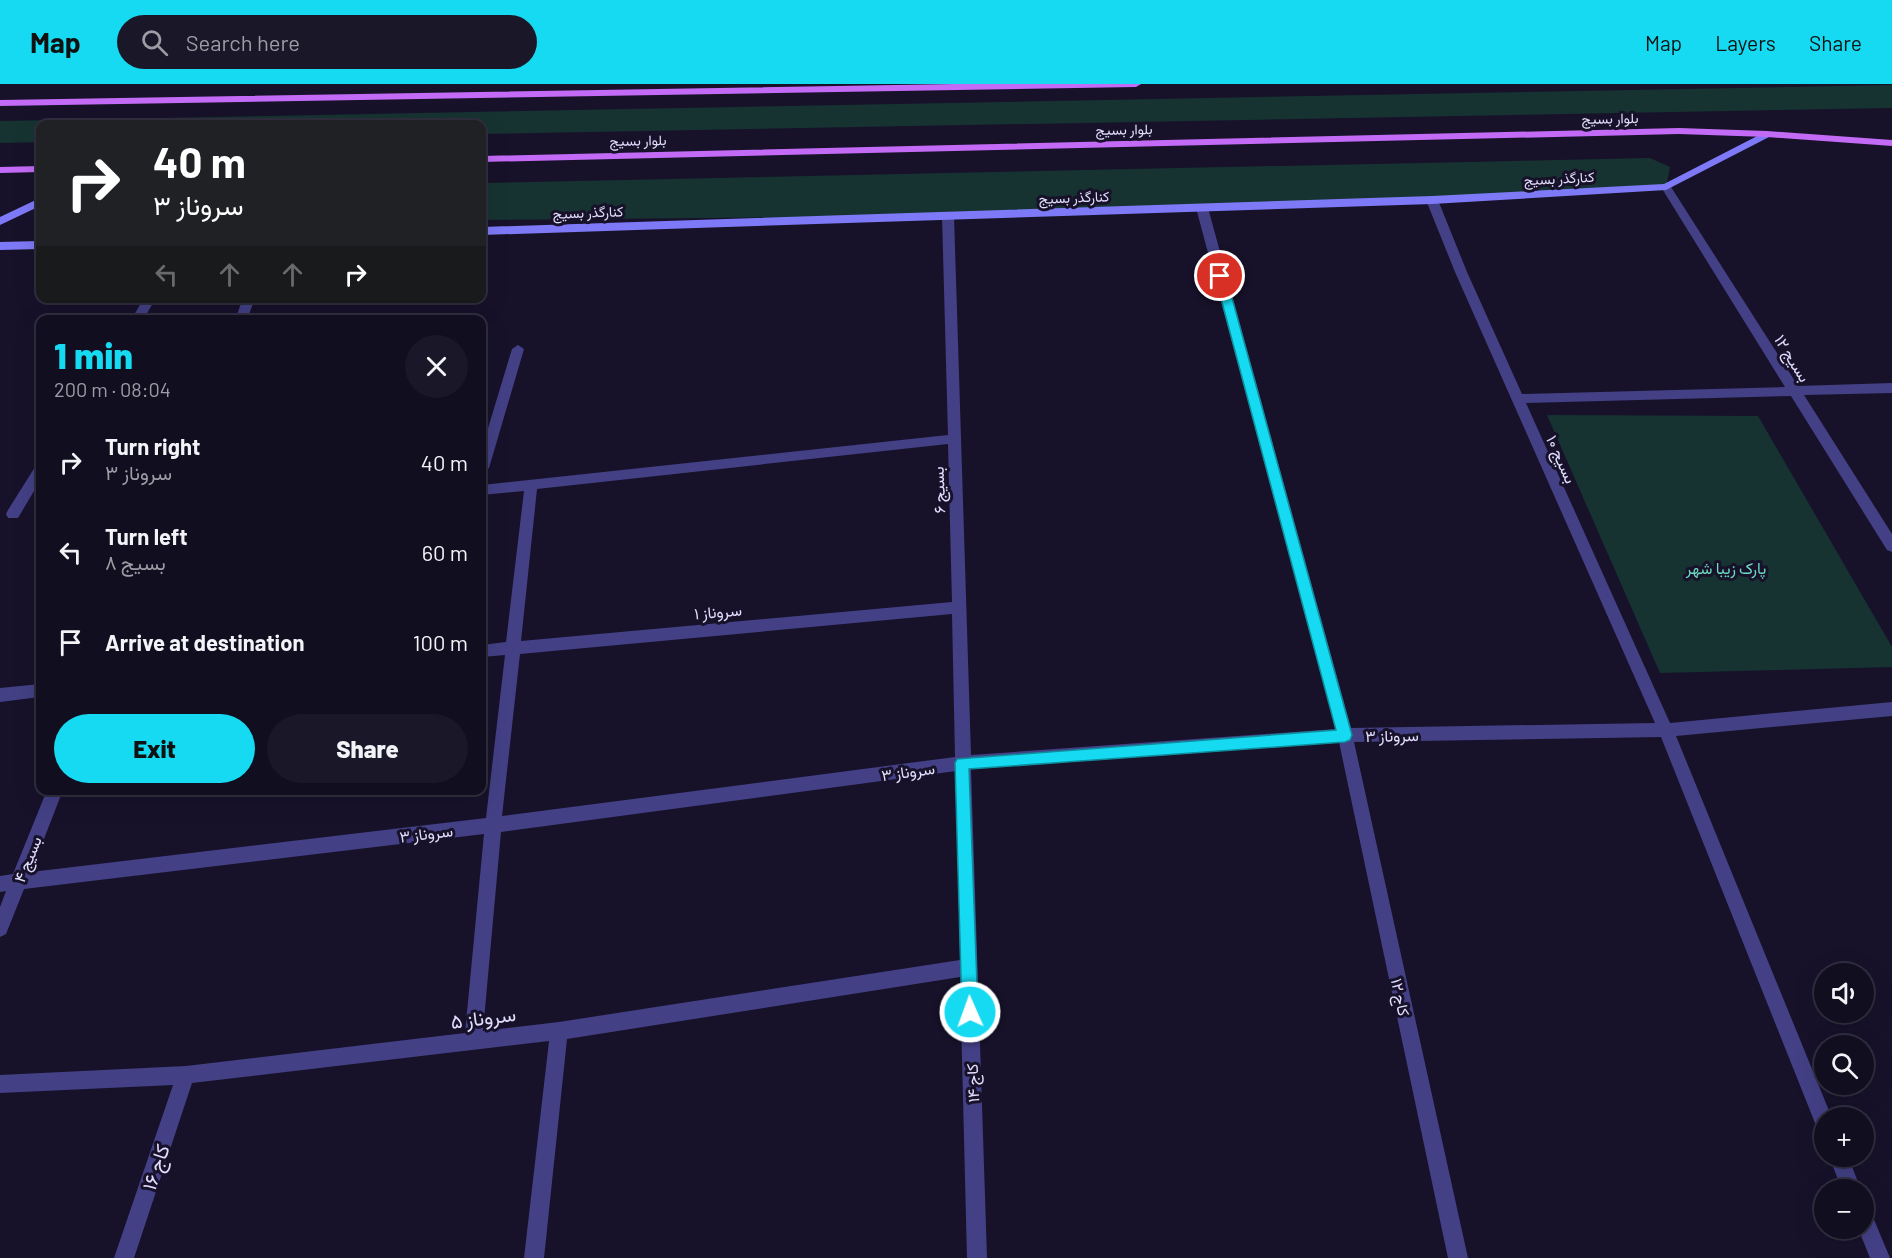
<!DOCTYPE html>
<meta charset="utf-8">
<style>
:root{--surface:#110e20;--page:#1a1729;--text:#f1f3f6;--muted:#9c9ca5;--line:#302e3e;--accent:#15daf1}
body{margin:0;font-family:Barlow,Vazirmatn,sans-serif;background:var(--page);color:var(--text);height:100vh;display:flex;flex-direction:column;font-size:22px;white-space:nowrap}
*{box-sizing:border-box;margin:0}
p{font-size:20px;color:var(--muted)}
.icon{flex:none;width:33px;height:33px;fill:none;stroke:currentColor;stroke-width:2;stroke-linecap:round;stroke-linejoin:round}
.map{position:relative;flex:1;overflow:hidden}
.details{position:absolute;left:36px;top:231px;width:450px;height:480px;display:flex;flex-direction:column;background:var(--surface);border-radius:12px;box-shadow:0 6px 24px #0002,0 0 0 2px var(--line)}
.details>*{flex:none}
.guide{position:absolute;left:36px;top:36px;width:450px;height:183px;border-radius:12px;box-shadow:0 6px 24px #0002,0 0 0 2px var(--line);background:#202124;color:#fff;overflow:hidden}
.fabs{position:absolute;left:1814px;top:879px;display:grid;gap:12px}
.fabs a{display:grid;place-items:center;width:60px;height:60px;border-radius:50%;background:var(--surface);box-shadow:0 6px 24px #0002,0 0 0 2px var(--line);font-size:30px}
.pin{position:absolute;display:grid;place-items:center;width:51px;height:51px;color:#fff;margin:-26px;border:3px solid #fff;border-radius:50%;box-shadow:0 2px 6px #0007}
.me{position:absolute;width:66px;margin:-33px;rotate:358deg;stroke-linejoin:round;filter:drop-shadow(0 0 4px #0008)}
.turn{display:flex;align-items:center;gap:21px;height:126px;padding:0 18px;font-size:27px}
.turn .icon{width:78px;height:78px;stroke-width:2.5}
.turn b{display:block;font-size:42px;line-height:51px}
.lanes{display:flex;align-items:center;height:57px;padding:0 18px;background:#0003;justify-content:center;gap:30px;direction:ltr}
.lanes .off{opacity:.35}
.round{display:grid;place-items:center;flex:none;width:63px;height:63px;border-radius:32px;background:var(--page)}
.headline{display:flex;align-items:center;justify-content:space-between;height:102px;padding:0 18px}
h1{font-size:36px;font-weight:800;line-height:45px;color:var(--accent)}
.primary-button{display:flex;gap:12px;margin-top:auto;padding:12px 18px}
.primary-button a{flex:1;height:69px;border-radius:36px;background:var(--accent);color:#111;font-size:24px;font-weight:800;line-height:69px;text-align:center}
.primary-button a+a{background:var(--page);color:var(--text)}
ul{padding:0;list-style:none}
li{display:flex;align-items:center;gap:18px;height:90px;padding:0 18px}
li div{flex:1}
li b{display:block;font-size:22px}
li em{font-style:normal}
header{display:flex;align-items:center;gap:36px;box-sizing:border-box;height:84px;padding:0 30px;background:var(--accent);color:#111}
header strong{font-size:28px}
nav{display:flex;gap:33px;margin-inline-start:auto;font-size:21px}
.search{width:420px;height:54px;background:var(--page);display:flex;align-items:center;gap:15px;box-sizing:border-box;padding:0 21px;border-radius:33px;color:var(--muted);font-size:22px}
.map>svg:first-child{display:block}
.green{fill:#163332}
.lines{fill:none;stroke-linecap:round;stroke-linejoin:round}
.street{fill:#434086;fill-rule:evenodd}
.secondary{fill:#7e7af7;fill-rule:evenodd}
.primary{fill:#c36bf6;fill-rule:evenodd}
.route{fill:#15daf1;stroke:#0e8e9d;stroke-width:1.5}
.labels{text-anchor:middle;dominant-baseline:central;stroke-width:6;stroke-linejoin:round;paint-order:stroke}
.far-street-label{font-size:14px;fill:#e1ddfd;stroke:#17122a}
.street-label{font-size:16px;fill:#e1ddfd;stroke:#17122a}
.park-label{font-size:16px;fill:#6cdabf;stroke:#17122a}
.near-street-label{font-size:20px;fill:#e1ddfd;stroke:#17122a}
</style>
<header>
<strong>Map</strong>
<div class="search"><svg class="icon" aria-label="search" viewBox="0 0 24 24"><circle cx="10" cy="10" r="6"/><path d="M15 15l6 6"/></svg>Search here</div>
<nav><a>Map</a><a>Layers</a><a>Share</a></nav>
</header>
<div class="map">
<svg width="1892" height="1174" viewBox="0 0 1892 1174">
<rect width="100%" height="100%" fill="#17122a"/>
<path class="green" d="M1892 1V24L482 50V40H40V58L0 59V37Z
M1650 74 1670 83 1666 103 948 132 482 136V99Z
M1547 331 1758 332 1892 563V583L1660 589Z"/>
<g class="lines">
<path class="street" d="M1666 100 1671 103 1798 302 1892 299V309L1804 311 1892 450V468L1887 466 1791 312 1526 319 1670 639 1892 618V632L1676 652 1832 1034H1824V1046L1817 1044 1661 653 1354 658 1468 1174H1448L1339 658 971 685 987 1174H967L960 893 567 955 544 1174H524L549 957 192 999 134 1174H114L173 1001 0 1009V991L186 982 465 949 484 750 24 805 6 850 0 853V823L6 807 0 808V792L13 790 47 706H63L31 788 486 734 505 571 482 573V561L506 558 524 407 482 411V401L948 351 942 132 948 128 954 132 971 671 1336 645 1196 124 1202 120 1208 124 1351 644 1655 639 1455 188 1426 116 1432 112 1438 116 1467 188 1522 310 1785 303 1661 103ZM948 360 952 518 521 557 537 405ZM952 530 955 673 502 732 520 570ZM956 687 960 876 559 938 483 947 501 748Z
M144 214H156L143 236H131Z
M243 214H255L247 236H235Z
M518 261 524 265 489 384 482 389V364L512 265Z
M40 382V397L18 434H8L6 430 8 426 35 383Z
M40 600V613L0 618V604Z
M1829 1072H1848L1861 1106H1842Z
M1863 1123 1870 1126 1890 1174H1870L1858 1144H1863Z"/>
<path class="secondary" d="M1767 47 1772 50 1771 52 1666 106 1432 120 482 151V143L1432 112 1664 100Z
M40 114V122L0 141V133Z
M40 157V165L0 166V158Z"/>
<path class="primary" d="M955 0H1141L1136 3 0 22V16Z
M1679 44 1767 47 1892 56V62L1767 53 1679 50 482 78V72Z
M40 82V88L0 89V83Z"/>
</g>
<path class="route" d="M1220 189 1226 192 1352 651 1350 656 1345 658 969 685 978 928 975 934 970 936 964 934 962 928 955 679 957 675 1336 646 1215 192Z"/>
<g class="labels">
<g class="far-street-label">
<text transform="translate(1610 34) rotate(-1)">بلوار بسیج</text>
<text transform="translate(1124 45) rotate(-1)">بلوار بسیج</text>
<text transform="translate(638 56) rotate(-1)">بلوار بسیج</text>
<text transform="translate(1559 94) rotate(-3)">کنارگذر بسیج</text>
<text transform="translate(1074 113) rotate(-2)">کنارگذر بسیج</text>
<text transform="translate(588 128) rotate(-2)">کنارگذر بسیج</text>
</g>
<g class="street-label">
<text transform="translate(1793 274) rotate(58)">بسیج ۱۲</text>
<text transform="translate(1562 375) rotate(66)">بسیج ۱۰</text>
<text transform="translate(938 406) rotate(-92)">بسیج ۶</text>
<text transform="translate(718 527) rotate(-5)">سروناز ۱</text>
<text transform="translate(1392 651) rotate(-1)">سروناز ۳</text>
<text transform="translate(908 687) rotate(-8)">سروناز ۳</text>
<text transform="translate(426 749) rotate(-7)">سروناز ۳</text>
<text transform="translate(27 775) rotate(-68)">بسیج ۴</text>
<text transform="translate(1401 913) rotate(78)">کاج ۱۲</text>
<text transform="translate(972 999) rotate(-92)">کاج ۱۴</text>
</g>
<g class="park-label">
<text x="1726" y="483">پارک زیبا شهر</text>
</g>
<g class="near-street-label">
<text transform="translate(483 933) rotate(-7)">سروناز ۵</text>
<text transform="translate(155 1083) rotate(-71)">کاج ۱۶</text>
</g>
</g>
</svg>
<div class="fabs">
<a><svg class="icon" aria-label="sound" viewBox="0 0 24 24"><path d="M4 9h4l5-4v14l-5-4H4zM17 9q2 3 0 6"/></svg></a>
<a><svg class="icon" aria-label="search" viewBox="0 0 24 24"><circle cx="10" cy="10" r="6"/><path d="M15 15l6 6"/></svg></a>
<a>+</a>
<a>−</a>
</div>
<div class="pin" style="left:1220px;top:192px;background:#d93025"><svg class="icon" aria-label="arrive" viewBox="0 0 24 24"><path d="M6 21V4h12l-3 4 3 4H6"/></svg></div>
<svg class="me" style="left:970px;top:928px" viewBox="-20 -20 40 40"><circle r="17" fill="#15daf1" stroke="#fff" stroke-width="3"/><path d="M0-11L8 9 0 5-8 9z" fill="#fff"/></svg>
<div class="guide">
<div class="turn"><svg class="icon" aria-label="right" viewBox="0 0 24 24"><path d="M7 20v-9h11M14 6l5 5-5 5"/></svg><div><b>40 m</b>سروناز ۳</div></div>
<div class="lanes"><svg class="icon off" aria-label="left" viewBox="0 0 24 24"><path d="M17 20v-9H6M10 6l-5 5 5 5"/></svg><svg class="icon off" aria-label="ahead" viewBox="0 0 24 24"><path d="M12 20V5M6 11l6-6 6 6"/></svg><svg class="icon off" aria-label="ahead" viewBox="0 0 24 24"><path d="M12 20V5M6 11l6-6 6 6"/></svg><svg class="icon" aria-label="right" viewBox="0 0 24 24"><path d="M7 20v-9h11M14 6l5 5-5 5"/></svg></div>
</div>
<section class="details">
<div class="headline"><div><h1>1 min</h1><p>200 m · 08:04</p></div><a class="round"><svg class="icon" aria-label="close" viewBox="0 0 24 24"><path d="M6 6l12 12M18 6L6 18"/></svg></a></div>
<ul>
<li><svg class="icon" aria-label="right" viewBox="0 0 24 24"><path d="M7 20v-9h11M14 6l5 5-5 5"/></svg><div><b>Turn right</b><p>سروناز ۳</p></div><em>40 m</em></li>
<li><svg class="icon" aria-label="left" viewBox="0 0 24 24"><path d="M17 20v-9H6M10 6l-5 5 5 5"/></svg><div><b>Turn left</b><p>بسیج ۸</p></div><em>60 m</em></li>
<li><svg class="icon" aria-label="arrive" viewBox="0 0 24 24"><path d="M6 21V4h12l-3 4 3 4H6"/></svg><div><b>Arrive at destination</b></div><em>100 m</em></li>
</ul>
<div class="primary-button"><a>Exit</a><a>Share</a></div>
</section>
</div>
